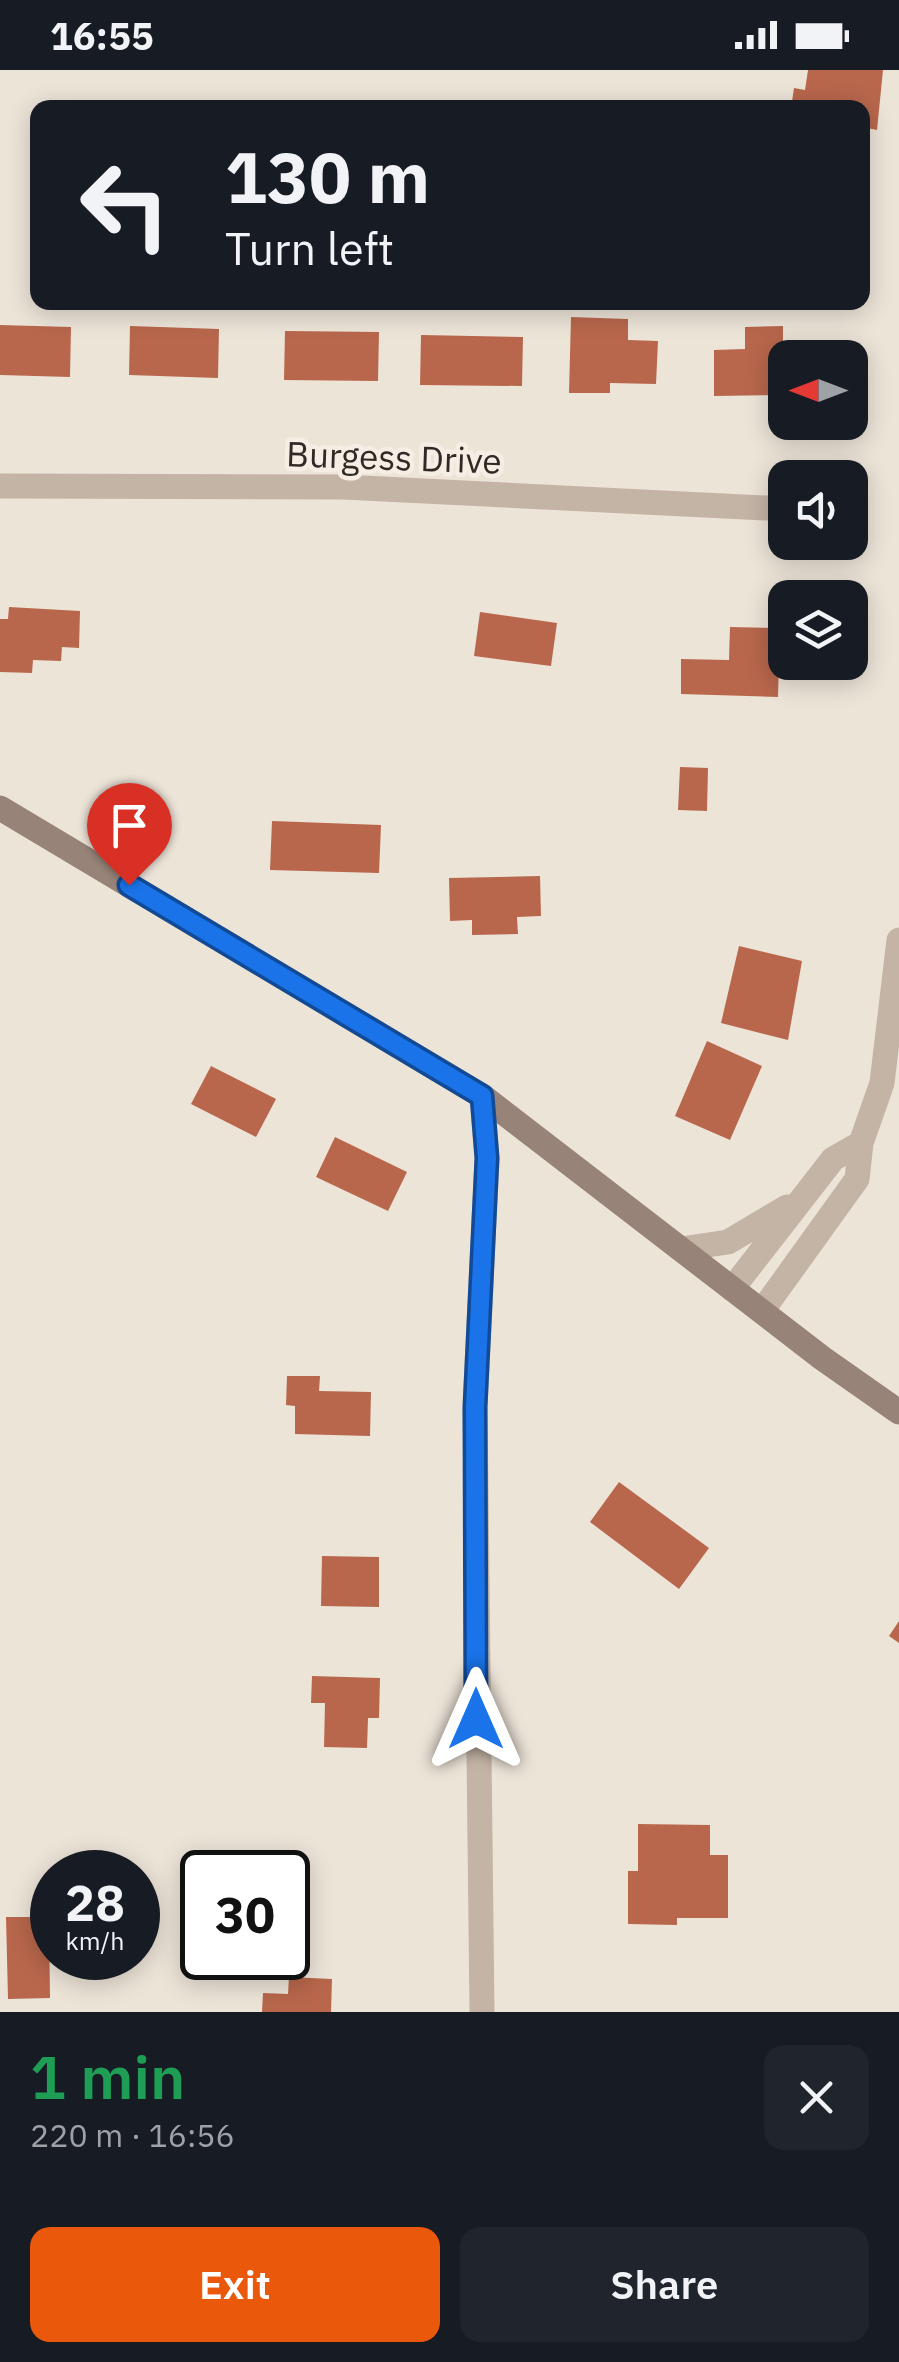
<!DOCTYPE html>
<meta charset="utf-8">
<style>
:root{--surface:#171b24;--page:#20242c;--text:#f1f3f6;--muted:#9ea1a6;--accent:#ea580c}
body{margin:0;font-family:"IBM Plex Sans",sans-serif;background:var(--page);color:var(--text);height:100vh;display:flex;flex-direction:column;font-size:38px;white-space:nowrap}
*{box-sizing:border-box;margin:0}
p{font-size:32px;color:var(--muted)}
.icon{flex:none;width:55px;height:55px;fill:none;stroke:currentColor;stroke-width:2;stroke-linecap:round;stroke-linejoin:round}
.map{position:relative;height:1942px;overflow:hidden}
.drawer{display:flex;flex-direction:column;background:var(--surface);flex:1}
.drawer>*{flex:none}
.hud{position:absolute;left:30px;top:30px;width:840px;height:210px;border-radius:20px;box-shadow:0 5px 25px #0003;background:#171b24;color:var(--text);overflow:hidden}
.needle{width:65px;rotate:270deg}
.fabs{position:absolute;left:768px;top:270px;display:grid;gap:20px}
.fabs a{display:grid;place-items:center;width:100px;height:100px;border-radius:20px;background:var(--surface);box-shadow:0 5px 25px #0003;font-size:50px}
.speed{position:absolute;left:30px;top:1780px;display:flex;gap:20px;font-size:50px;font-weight:700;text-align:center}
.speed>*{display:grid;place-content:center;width:130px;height:130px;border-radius:50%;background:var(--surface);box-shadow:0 5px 25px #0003;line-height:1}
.speed small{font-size:25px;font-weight:400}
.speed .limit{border:5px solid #111;border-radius:15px;background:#fff;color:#111}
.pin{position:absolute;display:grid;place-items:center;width:85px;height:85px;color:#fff;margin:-102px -42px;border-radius:50% 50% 50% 0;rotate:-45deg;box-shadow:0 0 10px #0007}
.pin .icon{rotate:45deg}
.me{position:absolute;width:110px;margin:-55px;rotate:0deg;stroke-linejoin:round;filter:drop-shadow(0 0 8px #0008)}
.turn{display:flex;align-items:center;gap:35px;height:210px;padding:0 30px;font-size:45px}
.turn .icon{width:130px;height:130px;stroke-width:2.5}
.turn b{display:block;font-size:70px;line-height:85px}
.round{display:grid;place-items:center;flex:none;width:105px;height:105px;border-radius:20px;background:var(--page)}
.overview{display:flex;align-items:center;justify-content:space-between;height:170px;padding:0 30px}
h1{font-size:60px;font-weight:600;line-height:75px;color:#1e9e55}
.primary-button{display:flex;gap:20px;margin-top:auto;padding:20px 30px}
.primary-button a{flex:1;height:115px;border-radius:20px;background:var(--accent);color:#fff;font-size:40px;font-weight:600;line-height:115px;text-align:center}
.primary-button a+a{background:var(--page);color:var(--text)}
.status{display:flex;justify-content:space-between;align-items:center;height:70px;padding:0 50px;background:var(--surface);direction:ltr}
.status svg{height:28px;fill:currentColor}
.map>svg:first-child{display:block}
.building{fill:#b8674c}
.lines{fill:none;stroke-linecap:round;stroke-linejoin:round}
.street{stroke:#c4b4a6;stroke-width:25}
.secondary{stroke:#978378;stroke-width:25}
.route-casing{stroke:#114b97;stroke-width:25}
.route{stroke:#1a73e8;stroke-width:18}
.labels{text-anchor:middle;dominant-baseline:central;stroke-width:9;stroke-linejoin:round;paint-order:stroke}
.street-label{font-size:35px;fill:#312926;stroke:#f6eee4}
</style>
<div class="status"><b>16:55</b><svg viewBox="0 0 49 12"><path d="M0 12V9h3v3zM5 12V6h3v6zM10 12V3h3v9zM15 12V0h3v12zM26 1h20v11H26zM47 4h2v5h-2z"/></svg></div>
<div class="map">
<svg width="899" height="1942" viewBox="0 0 899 1942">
<rect width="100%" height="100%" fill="#ede4d8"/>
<path class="building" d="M808 0H883L877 60 862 57V38H791L794 18 805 20Z
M571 247 628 249V270L658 271 656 314 610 313V323H569Z
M0 255 71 257 70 307 0 305Z
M130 256 219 259 218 308 129 305Z
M783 256V281L810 280V288H785V325L714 326V280L745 279V257Z
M285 261 379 262 378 311 284 310Z
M421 265 523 267 522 316 420 315Z
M9 537 80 541 79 578 62 577 61 591 33 590 32 603 0 602V549H8Z
M480 542 557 553 551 596 474 586Z
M730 557 780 558 778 627 681 624V589L729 590Z
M680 697 708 698 707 741 678 740Z
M272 751 381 755 379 803 270 800Z
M540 806 541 846 517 847 518 864 472 865V850L450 851 449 808Z
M739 876 802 891 788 970 721 953Z
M707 971 762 996 730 1070 675 1046Z
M211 996 276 1029 256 1067 191 1034Z
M335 1067 407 1102 388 1141 316 1107Z
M287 1306H320L319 1321 371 1322 370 1366 295 1364V1336L286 1335Z
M619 1412 709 1478 679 1519 590 1452Z
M322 1486 379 1487V1537L321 1536Z
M899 1551V1573L889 1566Z
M312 1606 380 1608 379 1648H368L367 1678 324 1677 325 1633H311Z
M638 1754 710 1755V1785H728V1848H677V1855L628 1854V1801H638Z
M6 1847H49L50 1928 8 1929Z
M289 1907 332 1909 331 1942H262L263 1923 288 1924Z"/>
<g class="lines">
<path class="street" d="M0 416 343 417 785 439
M681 1179 728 1172 787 1137
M732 1219 833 1089 861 1073
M762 1241 857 1109 861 1073 882 1013 899 870
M482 1942 475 1337 487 1088 482 1026"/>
<path class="secondary" d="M0 738 482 1026 822 1288 899 1342"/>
</g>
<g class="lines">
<defs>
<path id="route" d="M129 815 482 1026 487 1088 475 1337 476 1649"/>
</defs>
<use href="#route" class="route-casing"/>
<use href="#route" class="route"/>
</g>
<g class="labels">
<g class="street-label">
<text transform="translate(394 387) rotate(2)">Burgess Drive</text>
</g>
</g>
</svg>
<div class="fabs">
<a><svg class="needle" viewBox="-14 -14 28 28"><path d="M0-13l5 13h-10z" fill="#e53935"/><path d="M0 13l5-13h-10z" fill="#9ea1a6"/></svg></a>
<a><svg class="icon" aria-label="sound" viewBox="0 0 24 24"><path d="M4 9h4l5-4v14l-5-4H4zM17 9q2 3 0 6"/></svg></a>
<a><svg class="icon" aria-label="layers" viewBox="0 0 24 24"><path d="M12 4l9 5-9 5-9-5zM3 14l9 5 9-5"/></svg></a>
</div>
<div class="speed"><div>28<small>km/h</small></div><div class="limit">30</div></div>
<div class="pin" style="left:129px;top:815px;background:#d93025"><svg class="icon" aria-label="arrive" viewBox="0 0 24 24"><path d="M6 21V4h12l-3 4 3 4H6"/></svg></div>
<svg class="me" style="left:476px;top:1649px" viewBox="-20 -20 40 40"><path d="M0-17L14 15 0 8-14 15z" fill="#1a73e8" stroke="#fff" stroke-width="4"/></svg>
<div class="hud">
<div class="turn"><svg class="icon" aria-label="left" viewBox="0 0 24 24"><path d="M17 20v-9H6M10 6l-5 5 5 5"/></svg><div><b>130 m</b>Turn left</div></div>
</div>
</div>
<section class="drawer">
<div class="overview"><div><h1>1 min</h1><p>220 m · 16:56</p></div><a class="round"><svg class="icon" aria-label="close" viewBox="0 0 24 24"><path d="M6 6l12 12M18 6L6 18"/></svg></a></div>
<div class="primary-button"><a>Exit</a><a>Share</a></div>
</section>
